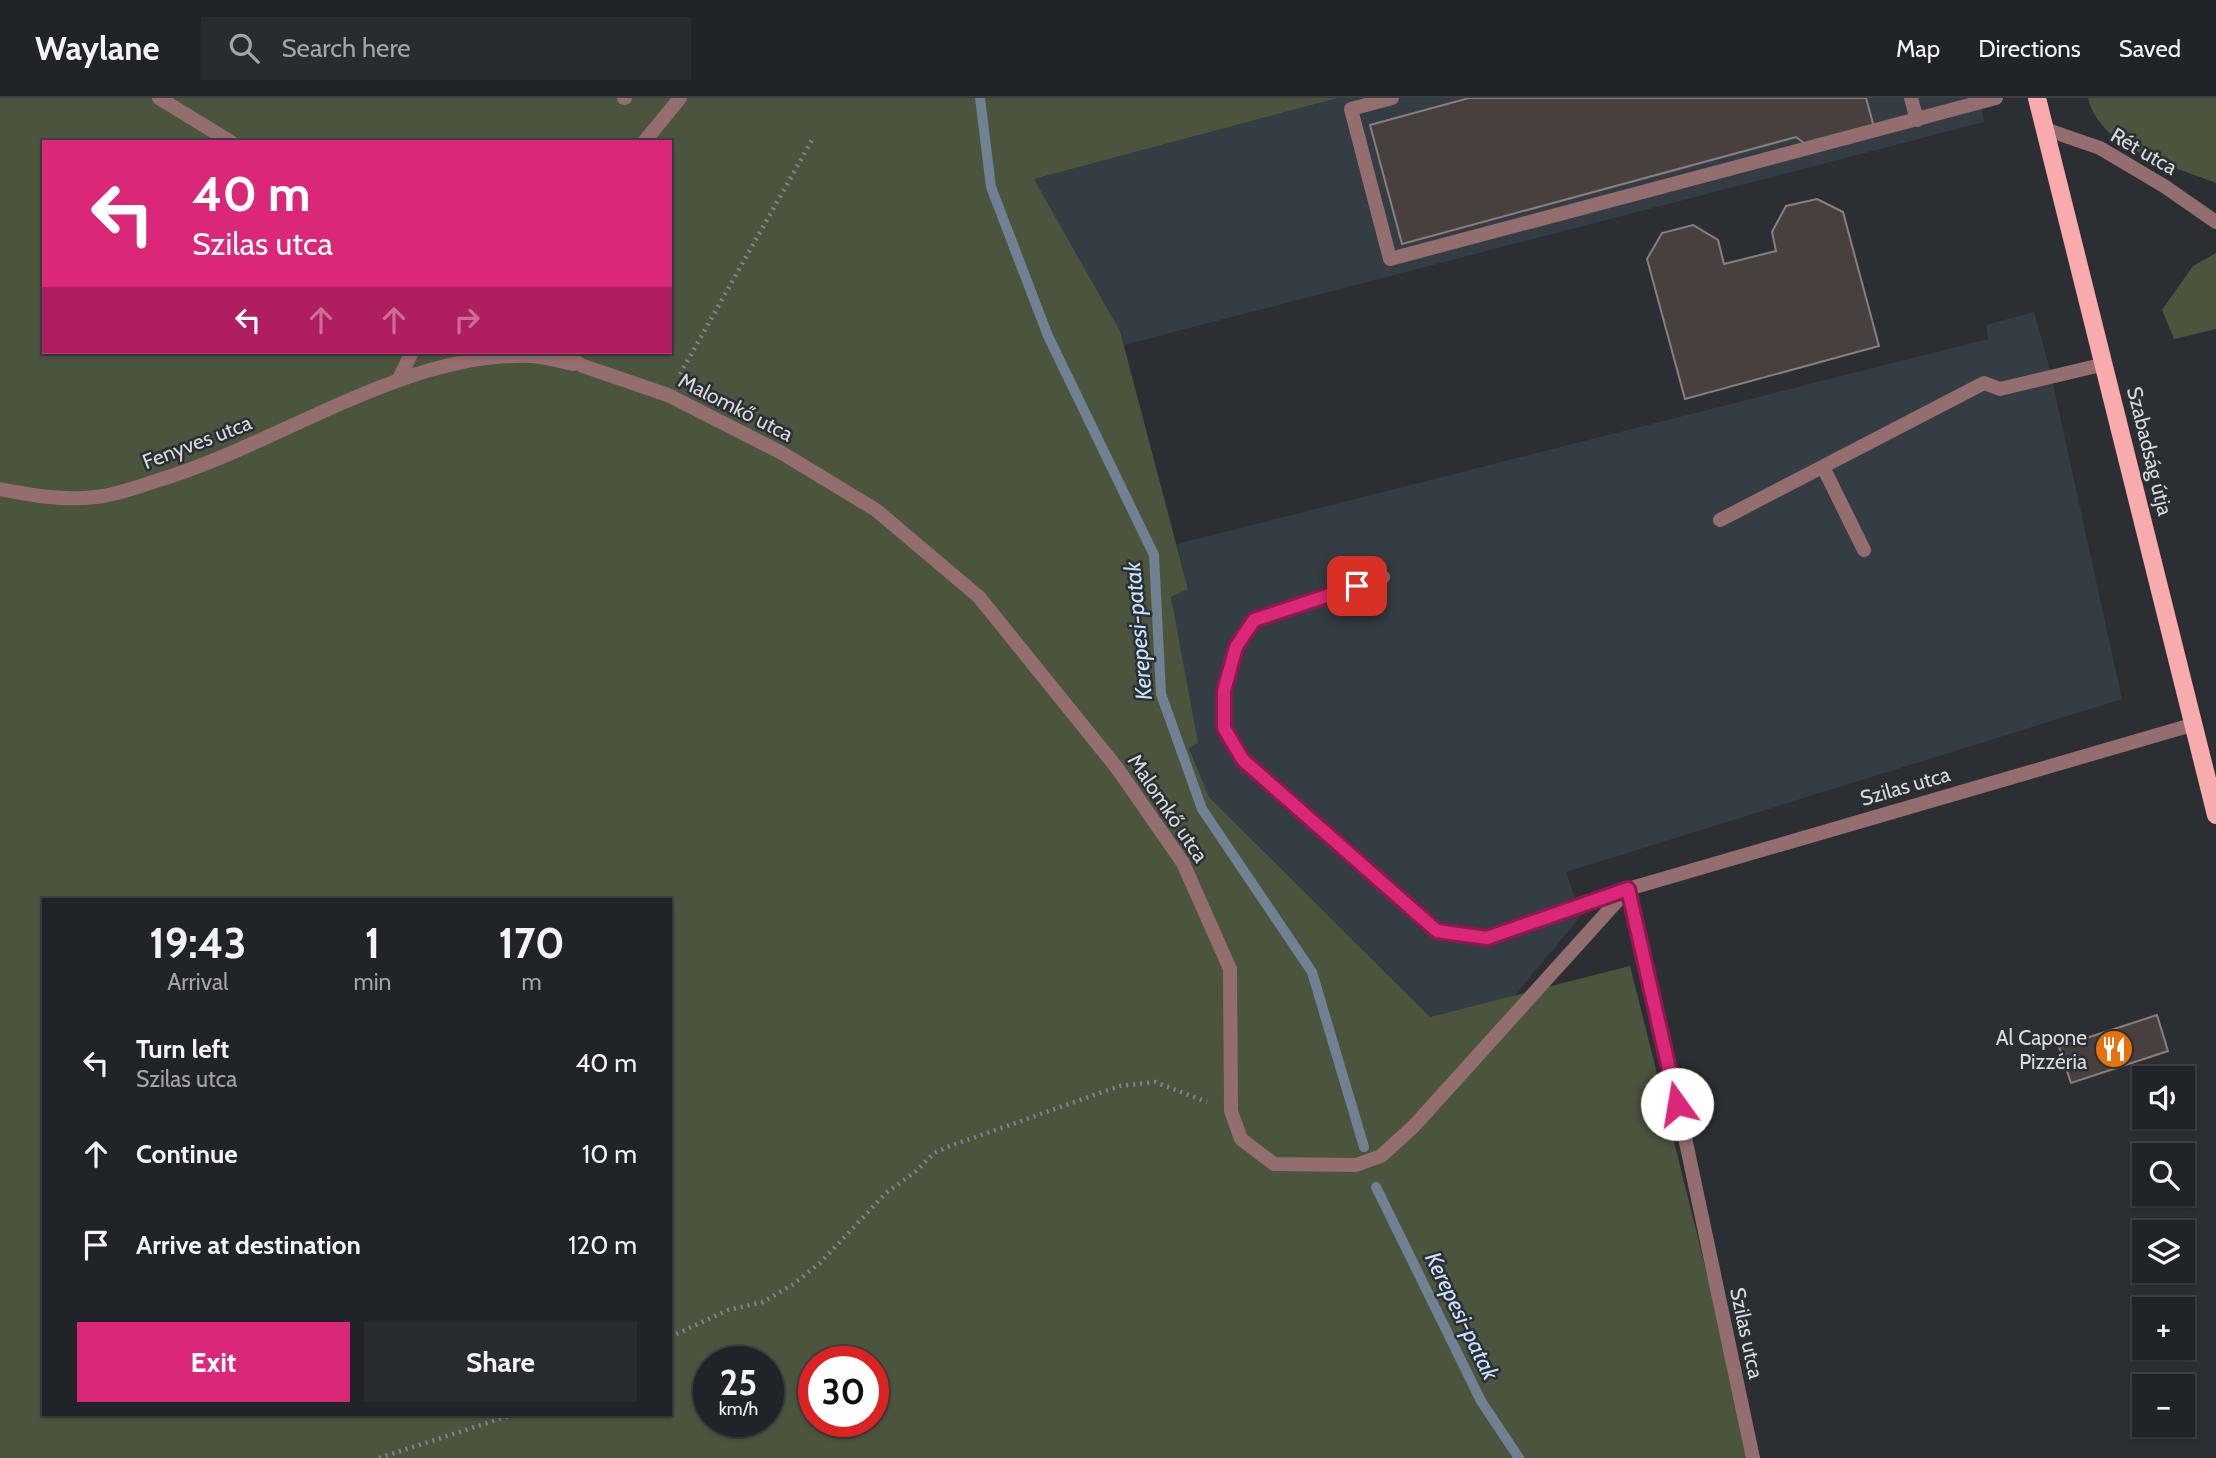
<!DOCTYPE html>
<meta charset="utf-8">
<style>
:root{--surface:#202327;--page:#282b2f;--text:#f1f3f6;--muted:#a2a4a7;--line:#3d4044;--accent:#db2777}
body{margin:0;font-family:Cabin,sans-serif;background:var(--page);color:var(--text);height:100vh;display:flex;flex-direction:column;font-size:26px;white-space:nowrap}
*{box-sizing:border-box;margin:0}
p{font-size:23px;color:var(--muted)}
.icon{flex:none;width:38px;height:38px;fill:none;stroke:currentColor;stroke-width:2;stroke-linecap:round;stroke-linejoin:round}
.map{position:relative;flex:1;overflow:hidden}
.panel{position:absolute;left:42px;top:800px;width:630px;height:518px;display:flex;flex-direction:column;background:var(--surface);border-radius:0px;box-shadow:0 2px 5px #0004,0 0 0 2px var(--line)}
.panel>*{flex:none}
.top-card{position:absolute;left:42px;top:42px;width:630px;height:214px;border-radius:0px;box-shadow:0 2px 5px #0004,0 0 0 2px var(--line);background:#db2777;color:#fff;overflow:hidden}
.controls{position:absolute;left:2132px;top:968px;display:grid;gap:14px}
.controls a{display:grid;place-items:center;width:63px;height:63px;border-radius:0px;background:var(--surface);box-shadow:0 2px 5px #0004,0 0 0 2px var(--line);font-size:35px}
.speed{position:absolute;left:693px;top:1248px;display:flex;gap:14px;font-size:35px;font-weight:700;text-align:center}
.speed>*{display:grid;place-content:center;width:91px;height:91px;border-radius:50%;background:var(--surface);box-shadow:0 2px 5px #0004,0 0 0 2px var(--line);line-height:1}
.speed small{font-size:18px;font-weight:400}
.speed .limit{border:10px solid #d22;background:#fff;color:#111}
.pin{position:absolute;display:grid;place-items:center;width:60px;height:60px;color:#fff;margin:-30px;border-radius:14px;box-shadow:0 4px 10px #0006}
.me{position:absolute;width:77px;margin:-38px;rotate:347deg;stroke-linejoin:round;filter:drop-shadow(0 0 5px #0008)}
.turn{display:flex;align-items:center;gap:24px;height:147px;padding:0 35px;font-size:32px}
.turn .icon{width:91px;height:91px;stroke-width:2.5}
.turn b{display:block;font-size:49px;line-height:60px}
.lanes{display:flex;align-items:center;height:66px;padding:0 35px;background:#0003;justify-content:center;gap:35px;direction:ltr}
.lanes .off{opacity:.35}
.eta{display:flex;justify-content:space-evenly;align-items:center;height:119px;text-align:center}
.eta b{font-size:42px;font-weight:700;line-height:49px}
.button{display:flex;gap:14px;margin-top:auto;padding:14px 35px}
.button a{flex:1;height:80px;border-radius:0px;background:var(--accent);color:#fff;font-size:28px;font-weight:700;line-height:80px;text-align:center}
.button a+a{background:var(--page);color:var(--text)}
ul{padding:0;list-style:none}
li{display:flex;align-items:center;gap:21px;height:91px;padding:0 35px}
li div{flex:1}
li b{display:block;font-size:26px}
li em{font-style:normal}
header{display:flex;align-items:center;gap:42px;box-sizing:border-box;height:98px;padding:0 35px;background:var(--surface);border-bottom:2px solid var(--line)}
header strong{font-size:33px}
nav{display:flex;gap:38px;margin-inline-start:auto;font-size:24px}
.search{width:490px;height:63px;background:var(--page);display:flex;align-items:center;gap:18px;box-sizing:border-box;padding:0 24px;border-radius:0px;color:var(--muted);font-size:26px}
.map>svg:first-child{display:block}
.built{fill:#343c44}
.green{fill:#4b543d;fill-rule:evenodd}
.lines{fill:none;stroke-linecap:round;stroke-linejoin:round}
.stream{stroke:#6f8192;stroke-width:10}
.building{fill:#47403f;stroke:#877e7d;stroke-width:2}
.path{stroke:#818488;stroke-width:4.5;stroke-dasharray:2 5;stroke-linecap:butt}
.lane{stroke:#946d6e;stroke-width:14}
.street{stroke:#946d6e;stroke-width:14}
.primary{stroke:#f8aaad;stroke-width:18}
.route-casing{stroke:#8e194d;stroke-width:18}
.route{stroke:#db2777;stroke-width:12}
.labels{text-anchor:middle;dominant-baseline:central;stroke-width:5;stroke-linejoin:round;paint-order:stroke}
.street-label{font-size:21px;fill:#d8dbde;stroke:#2b2f34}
.poi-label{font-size:21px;fill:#d8dbde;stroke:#2b2f34;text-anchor:end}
.water-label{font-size:23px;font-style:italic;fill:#c8e3fe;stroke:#2b2f34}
</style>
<header>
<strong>Waylane</strong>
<div class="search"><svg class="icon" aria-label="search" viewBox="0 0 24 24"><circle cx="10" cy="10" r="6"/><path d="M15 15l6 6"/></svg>Search here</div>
<nav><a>Map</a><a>Directions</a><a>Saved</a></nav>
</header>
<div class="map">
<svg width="2216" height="1360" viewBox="0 0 2216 1360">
<rect width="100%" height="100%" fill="#2b2f34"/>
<path class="built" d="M1338 0H1979L1984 24 1124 247 1120 233 1034 81Z
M2034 214 2049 268 2122 601 1566 774 1581 818 1514 898 1430 919 1209 699 1189 649 1171 498 1188 491 1177 446 1988 241 1986 227Z"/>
<path class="green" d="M0 0H1338L1034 81 1120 233 1188 491 1171 499 1198 645 1189 650 1209 699 1430 919 1630 868 1753 1360H0ZM44 44H670V254H44ZM44 802H670V1316H44ZM709 1264H768V1323H709ZM814 1264H873V1323H814Z
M2088 0H2216V85C2172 67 2101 52 2088 0Z
M2216 155V231L2174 241 2162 212 2193 168Z"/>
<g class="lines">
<path class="stream" d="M980 0 991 89 1048 238 1154 457 1161 596 1202 711 1312 874 1364 1049
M1376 1089 1481 1303 1519 1360"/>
</g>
<path class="building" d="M1469 0H1866L1875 33 1811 50 1796 39 1402 146 1370 27Z
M1817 101 1843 114 1879 248 1685 301 1647 161 1662 135 1693 127 1718 142 1724 166 1776 153 1772 134 1786 108Z
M2157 917 2168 953 2071 985 2059 949Z"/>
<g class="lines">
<path class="path" d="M680 276 812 42
M670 1239 728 1212 763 1204 792 1187 820 1165 886 1095 915 1074 934 1055 950 1048 1120 988 1155 984 1207 1004
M379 1360 515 1316"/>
<path class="lane" d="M624 0H625
M1392 0 1351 11 1390 161 1996 0
M1911 0 1917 22
M644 44 680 0
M1823 369 1864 452
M1720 422 1984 285 2000 291 2105 266
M1383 479 1254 522 1236 549 1224 593V630L1243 662 1437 833 1487 840 1578 808"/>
<path class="street" d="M159 0 231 44
M2045 31 2100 50 2164 88 2216 124
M559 254 583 268 668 297 782 355 876 412 979 499 1117 670 1183 765 1230 871 1231 1013 1241 1041 1274 1066 1356 1067 1381 1058 1414 1028 1628 791
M398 283 412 254
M0 391C31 397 63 403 95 399 117 397 140 388 162 381 280 345 406 253 532 258 545 259 560 263 573 266
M1628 791 1683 1030 1753 1360
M1578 808 1628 791 2195 626"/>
<path class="primary" d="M2037 0 2216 717"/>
</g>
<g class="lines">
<defs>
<path id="route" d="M1357 488 1254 522 1236 549 1224 593V630L1243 662 1437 833 1487 840 1628 791 1677 1006"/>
</defs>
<use href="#route" class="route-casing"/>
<use href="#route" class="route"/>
</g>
<defs>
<symbol id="restaurant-disc" viewBox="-11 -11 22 22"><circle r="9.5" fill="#e8710a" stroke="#2b2f34"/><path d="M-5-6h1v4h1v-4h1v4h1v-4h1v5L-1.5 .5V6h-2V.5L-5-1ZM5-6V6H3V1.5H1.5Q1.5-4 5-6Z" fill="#fff"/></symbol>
</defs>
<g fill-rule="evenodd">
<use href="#restaurant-disc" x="2092" y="929" width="44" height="44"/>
</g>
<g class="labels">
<g class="street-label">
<text transform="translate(2144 53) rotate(30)">Rét utca</text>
<text transform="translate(736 309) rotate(27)">Malomkő utca</text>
<text transform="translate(197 344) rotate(-21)">Fenyves utca</text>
<text transform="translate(2150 353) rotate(76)">Szabadság útja</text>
<text transform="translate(1905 688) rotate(-16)">Szilas utca</text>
<text transform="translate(1168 710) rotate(56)">Malomkő utca</text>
<text transform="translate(1747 1235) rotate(78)">Szilas utca</text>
</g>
<g class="poi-label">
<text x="2087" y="939">Al Capone<tspan x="2087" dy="24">Pizzéria</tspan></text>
</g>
<g class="water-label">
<text transform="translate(1138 533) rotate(-95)">Kerepesi-patak</text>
<text transform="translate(1462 1218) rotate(64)">Kerepesi-patak</text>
</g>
</g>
</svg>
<div class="controls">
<a><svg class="icon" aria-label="sound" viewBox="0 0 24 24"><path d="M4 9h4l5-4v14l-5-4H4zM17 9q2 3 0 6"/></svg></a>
<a><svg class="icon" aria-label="search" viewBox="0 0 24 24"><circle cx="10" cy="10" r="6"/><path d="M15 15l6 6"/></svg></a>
<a><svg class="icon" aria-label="layers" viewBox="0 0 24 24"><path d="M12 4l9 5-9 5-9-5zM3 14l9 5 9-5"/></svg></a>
<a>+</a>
<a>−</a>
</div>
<div class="speed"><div>25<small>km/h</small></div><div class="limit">30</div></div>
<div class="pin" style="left:1357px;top:488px;background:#d93025"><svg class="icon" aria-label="arrive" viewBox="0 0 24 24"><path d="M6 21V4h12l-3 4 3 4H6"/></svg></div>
<svg class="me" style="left:1677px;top:1006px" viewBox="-20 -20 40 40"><circle r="19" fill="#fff"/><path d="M0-13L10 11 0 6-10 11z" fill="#db2777"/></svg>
<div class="top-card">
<div class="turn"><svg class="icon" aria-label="left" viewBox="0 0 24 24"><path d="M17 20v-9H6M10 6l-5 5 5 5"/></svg><div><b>40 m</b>Szilas utca</div></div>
<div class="lanes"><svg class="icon" aria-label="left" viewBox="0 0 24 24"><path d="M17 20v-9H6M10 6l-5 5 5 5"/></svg><svg class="icon off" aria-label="ahead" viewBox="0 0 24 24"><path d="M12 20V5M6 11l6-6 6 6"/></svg><svg class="icon off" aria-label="ahead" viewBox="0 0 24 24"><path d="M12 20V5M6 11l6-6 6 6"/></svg><svg class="icon off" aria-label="right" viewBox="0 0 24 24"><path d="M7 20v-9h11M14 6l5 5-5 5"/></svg></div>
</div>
<section class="panel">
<div class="eta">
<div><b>19:43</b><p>Arrival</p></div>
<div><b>1</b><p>min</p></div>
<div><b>170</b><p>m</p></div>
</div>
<ul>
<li><svg class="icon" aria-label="left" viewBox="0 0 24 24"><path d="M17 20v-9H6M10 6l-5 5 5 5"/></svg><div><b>Turn left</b><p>Szilas utca</p></div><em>40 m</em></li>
<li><svg class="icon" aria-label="ahead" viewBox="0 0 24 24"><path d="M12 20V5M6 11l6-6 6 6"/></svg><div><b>Continue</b></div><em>10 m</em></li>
<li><svg class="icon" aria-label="arrive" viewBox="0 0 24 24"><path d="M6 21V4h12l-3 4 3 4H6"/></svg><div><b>Arrive at destination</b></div><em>120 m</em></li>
</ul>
<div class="button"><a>Exit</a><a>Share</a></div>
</section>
</div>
